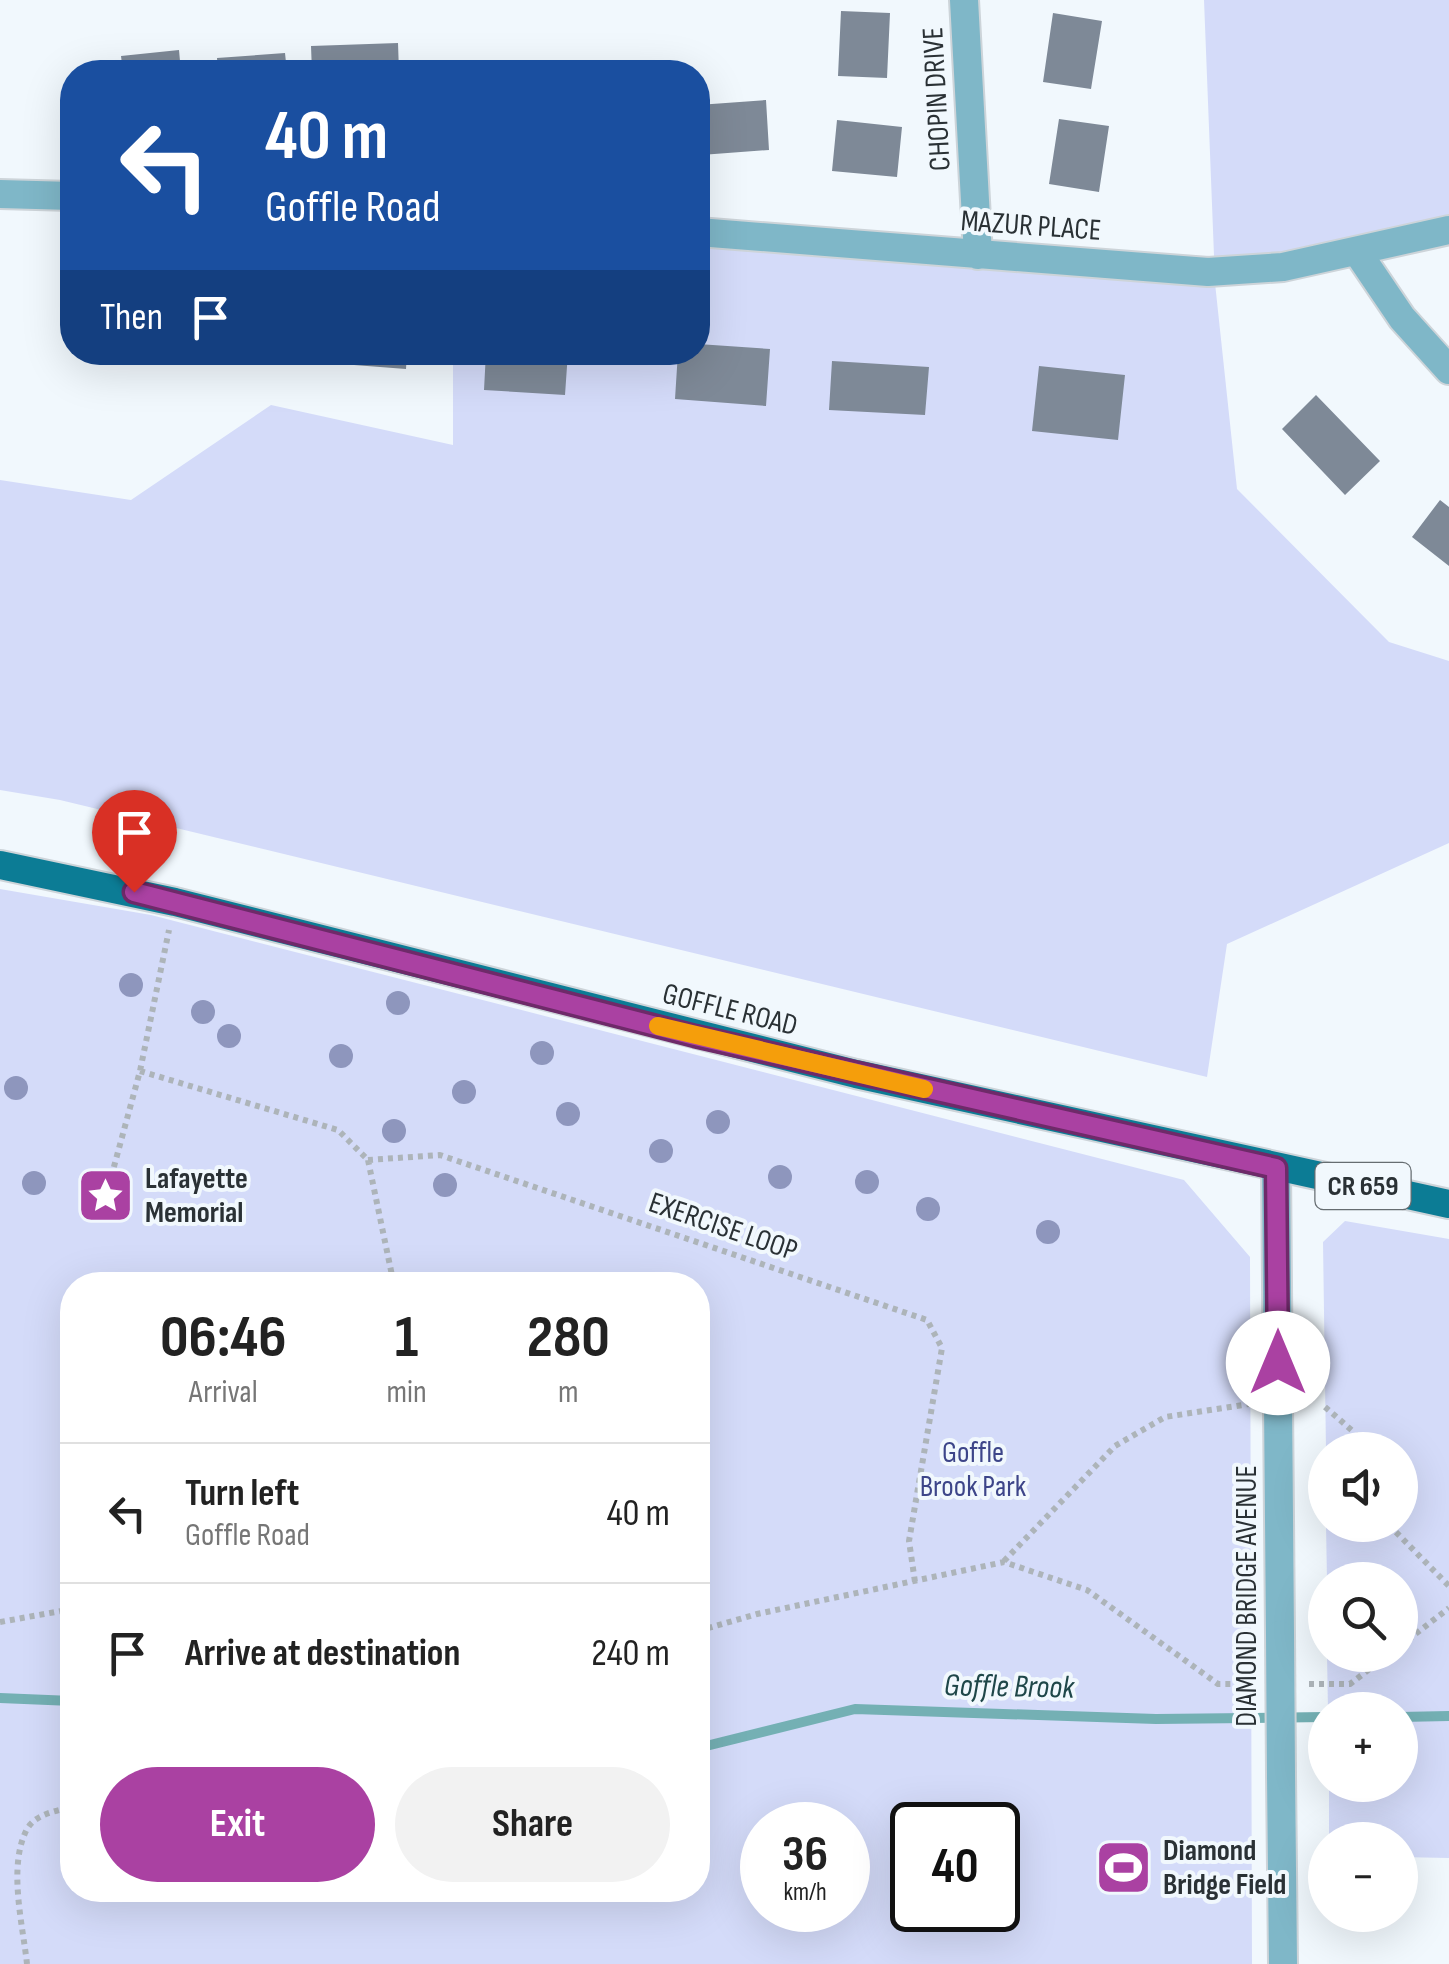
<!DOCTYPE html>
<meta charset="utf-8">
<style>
:root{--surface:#fff;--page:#f2f2f2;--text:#222;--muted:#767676;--line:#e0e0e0;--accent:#aa41a2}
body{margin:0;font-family:"Sofia Sans Condensed",sans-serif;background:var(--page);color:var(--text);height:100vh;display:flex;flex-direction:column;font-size:38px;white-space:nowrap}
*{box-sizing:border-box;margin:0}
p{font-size:32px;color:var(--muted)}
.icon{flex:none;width:55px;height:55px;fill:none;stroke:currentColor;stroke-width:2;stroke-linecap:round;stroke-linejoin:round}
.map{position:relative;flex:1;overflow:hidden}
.sheet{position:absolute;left:60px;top:1272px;width:650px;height:630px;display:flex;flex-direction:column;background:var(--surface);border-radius:40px;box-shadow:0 10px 40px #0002}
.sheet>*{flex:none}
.banner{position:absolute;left:60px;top:60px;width:650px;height:305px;border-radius:40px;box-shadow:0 10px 40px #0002;background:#1a4fa0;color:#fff;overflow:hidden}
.fabs{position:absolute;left:1308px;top:1432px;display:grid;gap:20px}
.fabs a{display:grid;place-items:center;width:110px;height:110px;border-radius:50%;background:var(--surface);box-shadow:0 10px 40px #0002;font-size:50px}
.speed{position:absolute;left:740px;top:1802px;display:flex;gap:20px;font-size:50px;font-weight:700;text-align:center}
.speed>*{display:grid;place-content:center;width:130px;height:130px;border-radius:50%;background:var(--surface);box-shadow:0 10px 40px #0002;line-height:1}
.speed small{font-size:25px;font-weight:400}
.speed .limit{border:5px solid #111;border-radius:15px;background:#fff;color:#111}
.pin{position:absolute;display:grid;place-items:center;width:85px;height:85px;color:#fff;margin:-102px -42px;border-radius:50% 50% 50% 0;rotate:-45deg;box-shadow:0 0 10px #0007}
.pin .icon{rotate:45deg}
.me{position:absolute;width:110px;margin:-55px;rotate:0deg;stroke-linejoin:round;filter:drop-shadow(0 0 8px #0008)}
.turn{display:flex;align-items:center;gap:35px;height:210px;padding:0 40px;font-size:45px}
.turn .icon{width:130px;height:130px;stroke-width:2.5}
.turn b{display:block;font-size:70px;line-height:85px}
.then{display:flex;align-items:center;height:95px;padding:0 40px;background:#0003;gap:20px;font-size:38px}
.eta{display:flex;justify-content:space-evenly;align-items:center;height:170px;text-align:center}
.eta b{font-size:60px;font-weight:700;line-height:70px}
.action{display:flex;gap:20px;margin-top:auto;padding:20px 40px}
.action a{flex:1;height:115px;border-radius:60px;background:var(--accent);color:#fff;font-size:40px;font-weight:700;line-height:115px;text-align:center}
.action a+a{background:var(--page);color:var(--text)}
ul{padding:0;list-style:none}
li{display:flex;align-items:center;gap:30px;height:140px;padding:0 40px;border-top:2px solid var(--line)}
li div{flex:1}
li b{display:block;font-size:38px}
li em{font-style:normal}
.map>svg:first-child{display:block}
.green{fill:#d4dbf9;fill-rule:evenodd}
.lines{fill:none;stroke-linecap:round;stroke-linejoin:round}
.stream{stroke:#74b0b4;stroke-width:10}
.building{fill:#7e8997}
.minor-casing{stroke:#cdd4d9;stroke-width:32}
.tertiary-casing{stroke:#cdd4d9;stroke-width:32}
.primary-casing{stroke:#cdd4d9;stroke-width:32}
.path{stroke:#adb4b9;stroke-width:6;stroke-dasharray:5 5;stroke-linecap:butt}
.minor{stroke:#7fb7c8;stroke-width:28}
.tertiary{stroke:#7fb7c8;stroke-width:28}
.primary{stroke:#0c7c95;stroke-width:28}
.tertiary-bridge-casing{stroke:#cdd4d9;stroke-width:32;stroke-linecap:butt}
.tertiary-bridge{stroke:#7fb7c8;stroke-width:28}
.tree{fill:#8e96bd}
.route-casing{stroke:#6e2a69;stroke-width:25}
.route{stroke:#aa41a2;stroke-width:18}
.slow{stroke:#f59e0b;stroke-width:18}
.labels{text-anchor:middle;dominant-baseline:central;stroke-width:8;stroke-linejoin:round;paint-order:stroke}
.shield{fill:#f1f8fd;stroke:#666d71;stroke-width:2.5}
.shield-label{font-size:28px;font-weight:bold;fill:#2a3135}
.street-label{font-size:30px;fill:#2a3135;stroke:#f1f8fd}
.poi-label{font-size:30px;font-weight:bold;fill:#2a3135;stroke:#f1f8fd;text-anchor:start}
.park-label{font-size:30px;fill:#3d4589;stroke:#f1f8fd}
.water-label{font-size:32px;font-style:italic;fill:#1f4749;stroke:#f1f8fd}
</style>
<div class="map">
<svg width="1449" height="1964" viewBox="0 0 1449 1964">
<rect width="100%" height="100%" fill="#f1f8fd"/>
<path class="green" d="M1204 0H1449V225L1215 283 1237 489 1389 642 1449 661V843L1227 944 1207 1077 60 800 0 790V480L131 500 271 405 453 445V353L698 352V243L1215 281Z
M0 889 151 915 1184 1180 1250 1257 1252 1964H0ZM72 1285H698V1890H72ZM762 1825H848V1910H762ZM912 1825H998V1910H912Z
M1345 1221 1449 1239V1858L1400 1857V1840H1329V1785H1400V1710H1328L1327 1655H1400V1580H1327L1326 1525H1400V1450H1326L1323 1242Z"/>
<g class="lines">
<path class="stream" d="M0 1698 72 1701
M1400 1717 1449 1716
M698 1748 855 1709 1156 1719 1325 1717"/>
</g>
<path class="building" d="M841 11 890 13 887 78 838 76Z
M1053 13 1102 21 1091 89 1043 82Z
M398 43 399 72H312L311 46Z
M179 50 181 72H123L121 56Z
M285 53 287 72H218L217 58Z
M557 66 558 72H514V70Z
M766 100 769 150 701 155 698 105Z
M1059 119 1109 126 1099 192 1049 184Z
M837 120 902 127 897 177 832 171Z
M698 344 770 349 766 406 675 399 678 352H698Z
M329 352H407L406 369 328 363Z
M486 352H568L565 395 484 390Z
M832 361 929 367 925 415 829 410Z
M1039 366 1125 375 1118 440 1032 431Z
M1316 395 1380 461 1345 495 1282 429Z
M1440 500 1449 507V566L1412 537Z"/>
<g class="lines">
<defs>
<path id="minor" d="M964 0 978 255
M0 194 72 196
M698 232 1208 272 1283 267 1449 230
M1358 253 1402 318 1449 370"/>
<path id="tertiary" d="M1276 1168 1280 1635
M1281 1775 1283 1964"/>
<path id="primary" d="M0 865 175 902 856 1074 1449 1204"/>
</defs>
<use href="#minor" class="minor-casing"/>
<use href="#tertiary" class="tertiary-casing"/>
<use href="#primary" class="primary-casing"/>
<path class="path" d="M140 1071 338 1130 368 1160
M368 1160 440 1155 927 1320 942 1348 909 1541 915 1582
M368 1160 394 1285
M106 1196 140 1071 169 930
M1325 1407 1355 1433 1361 1450
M1389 1525 1449 1586
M1004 1561 1115 1446 1165 1417 1249 1404
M0 1622 72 1609
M698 1631 757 1614 1004 1562 1087 1590 1218 1684H1251
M1400 1646 1449 1608
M1309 1684H1350L1388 1655
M27 1964C23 1926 8 1868 26 1831 34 1814 56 1811 72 1807"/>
<use href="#minor" class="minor"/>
<use href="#tertiary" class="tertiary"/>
<use href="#primary" class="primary"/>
<defs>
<path id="tertiary-bridge" d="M1280 1635 1281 1775"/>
</defs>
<use href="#tertiary-bridge" class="tertiary-bridge-casing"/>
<use href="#tertiary-bridge" class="tertiary-bridge"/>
</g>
<g class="tree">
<circle cx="131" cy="985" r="12"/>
<circle cx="398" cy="1003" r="12"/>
<circle cx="203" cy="1012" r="12"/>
<circle cx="229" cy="1036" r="12"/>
<circle cx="542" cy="1053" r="12"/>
<circle cx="341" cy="1056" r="12"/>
<circle cx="16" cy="1088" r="12"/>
<circle cx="464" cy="1092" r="12"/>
<circle cx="568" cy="1114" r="12"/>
<circle cx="718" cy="1122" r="12"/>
<circle cx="394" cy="1131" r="12"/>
<circle cx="661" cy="1151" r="12"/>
<circle cx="780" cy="1177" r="12"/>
<circle cx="867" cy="1182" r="12"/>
<circle cx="34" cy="1183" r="12"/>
<circle cx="445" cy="1185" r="12"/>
<circle cx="928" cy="1209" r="12"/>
<circle cx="1048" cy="1232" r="12"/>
</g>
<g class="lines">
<defs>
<path id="route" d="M134 892 695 1036 1276 1168 1278 1363"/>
</defs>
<use href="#route" class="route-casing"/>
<use href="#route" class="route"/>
<path class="slow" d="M658 1026 924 1089"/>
</g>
<defs>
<symbol id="sight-square" viewBox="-11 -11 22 22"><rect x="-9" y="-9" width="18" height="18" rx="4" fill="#aa41a2" stroke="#f1f8fd"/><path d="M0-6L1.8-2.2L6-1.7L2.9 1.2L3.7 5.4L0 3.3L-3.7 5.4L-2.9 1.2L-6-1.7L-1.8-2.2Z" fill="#fff"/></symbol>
<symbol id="stadium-square" viewBox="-11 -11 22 22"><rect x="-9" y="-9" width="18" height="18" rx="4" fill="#aa41a2" stroke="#f1f8fd"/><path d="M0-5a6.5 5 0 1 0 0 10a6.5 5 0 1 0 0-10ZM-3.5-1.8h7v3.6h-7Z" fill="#fff"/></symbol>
</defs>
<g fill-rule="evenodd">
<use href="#sight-square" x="74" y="1164" width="63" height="63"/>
<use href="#stadium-square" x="1092" y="1836" width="63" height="63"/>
</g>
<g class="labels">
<rect class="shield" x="1315.5" y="1163" width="95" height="46" rx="8"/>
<g class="shield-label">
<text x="1363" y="1186">CR 659</text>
</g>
<g class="street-label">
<text transform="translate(937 99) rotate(-93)">CHOPIN DRIVE</text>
<text transform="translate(1031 226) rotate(4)">MAZUR PLACE</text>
<text transform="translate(730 1010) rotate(14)">GOFFLE ROAD</text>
<text transform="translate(723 1227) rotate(19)">EXERCISE LOOP</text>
<text transform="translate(1247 1596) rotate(-90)">DIAMOND BRIDGE AVENUE</text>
</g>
<g class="poi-label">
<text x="145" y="1179">Lafayette<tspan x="145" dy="34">Memorial</tspan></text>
<text x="1163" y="1851">Diamond<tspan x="1163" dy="34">Bridge Field</tspan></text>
</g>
<g class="park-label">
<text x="973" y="1453">Goffle<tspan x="973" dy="34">Brook Park</tspan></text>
</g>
<g class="water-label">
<text transform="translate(1009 1687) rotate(1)">Goffle Brook</text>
</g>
</g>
</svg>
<div class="fabs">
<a><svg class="icon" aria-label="sound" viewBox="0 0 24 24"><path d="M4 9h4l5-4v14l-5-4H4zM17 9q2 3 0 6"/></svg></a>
<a><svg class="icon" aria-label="search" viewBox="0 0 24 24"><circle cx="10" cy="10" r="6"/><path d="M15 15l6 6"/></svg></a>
<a>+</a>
<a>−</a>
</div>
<div class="speed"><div>36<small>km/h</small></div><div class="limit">40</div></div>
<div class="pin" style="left:134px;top:892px;background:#d93025"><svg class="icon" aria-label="arrive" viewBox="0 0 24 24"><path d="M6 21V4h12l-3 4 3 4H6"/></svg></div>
<svg class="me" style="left:1278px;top:1363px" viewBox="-20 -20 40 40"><circle r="19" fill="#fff"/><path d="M0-13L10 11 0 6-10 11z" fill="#aa41a2"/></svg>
<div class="banner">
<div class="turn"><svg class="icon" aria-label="left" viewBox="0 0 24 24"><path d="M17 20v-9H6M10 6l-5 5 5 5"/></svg><div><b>40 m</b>Goffle Road</div></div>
<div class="then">Then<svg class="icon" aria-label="arrive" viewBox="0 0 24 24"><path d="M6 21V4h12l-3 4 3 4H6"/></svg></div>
</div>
<section class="sheet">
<div class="eta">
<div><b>06:46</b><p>Arrival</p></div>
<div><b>1</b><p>min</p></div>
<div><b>280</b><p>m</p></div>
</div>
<ul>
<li><svg class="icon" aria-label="left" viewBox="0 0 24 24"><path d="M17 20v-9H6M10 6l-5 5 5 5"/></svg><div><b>Turn left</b><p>Goffle Road</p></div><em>40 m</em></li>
<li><svg class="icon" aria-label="arrive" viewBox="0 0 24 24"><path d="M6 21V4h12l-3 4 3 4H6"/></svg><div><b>Arrive at destination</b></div><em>240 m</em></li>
</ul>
<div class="action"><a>Exit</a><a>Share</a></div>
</section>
</div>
